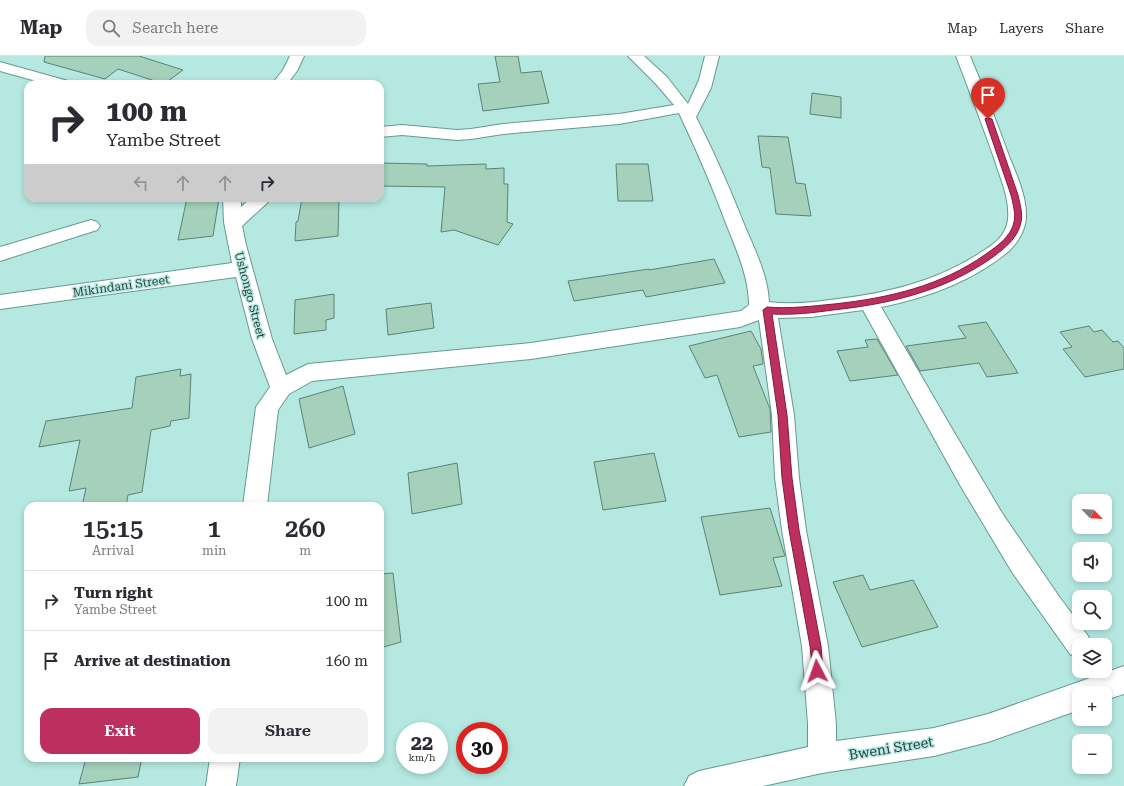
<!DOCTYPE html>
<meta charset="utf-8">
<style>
:root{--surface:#fff;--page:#f2f2f3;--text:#2b2b33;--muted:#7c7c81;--line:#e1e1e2;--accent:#bd2f5e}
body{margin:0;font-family:"Roboto Serif",serif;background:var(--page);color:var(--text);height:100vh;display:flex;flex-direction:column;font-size:15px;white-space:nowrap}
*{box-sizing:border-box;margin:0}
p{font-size:13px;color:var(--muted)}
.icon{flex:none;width:22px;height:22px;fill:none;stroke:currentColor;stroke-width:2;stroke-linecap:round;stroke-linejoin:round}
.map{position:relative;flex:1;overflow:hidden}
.details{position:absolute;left:24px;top:446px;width:360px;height:260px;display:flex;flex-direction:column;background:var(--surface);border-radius:12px;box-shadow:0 2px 6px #0003}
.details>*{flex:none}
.top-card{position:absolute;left:24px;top:24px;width:360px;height:122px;border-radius:12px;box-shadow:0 2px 6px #0003;background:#fff;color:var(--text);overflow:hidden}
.needle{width:26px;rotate:115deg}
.tools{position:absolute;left:1072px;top:438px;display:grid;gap:8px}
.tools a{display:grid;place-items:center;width:40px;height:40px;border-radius:8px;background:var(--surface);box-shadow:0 2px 6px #0003;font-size:20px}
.speed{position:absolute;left:396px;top:666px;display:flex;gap:8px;font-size:20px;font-weight:700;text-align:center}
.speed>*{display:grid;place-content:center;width:52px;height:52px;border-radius:50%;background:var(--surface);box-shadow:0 2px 6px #0003;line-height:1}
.speed small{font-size:10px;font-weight:400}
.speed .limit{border:6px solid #d22;background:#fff;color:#111}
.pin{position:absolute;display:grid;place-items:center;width:34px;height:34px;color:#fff;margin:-41px -17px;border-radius:50% 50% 50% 0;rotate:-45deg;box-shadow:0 0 4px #0007}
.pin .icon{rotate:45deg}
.me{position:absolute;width:44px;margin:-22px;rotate:356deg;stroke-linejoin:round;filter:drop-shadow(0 0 3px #0008)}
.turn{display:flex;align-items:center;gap:14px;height:84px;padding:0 16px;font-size:18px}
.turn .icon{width:52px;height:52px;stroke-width:2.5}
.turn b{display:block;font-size:28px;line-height:34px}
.lanes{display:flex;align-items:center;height:38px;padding:0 16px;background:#0003;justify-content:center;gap:20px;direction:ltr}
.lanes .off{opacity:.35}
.eta{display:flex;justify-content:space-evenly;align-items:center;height:68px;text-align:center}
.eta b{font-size:24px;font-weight:600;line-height:28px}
.cta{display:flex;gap:8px;margin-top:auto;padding:8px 16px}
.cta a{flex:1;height:46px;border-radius:12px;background:var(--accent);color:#fff;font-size:16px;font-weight:600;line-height:46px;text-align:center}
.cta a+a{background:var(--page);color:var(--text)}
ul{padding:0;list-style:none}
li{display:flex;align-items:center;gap:12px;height:60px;padding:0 16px;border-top:1px solid var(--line)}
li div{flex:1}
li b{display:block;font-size:15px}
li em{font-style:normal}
header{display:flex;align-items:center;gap:24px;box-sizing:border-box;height:56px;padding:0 20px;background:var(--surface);border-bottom:1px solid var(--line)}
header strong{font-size:19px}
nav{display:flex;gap:22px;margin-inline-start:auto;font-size:14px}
.search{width:280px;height:36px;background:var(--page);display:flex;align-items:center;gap:10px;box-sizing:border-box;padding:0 14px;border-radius:12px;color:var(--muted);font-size:15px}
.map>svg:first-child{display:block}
.building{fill:#a4d0bc;stroke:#5a8472}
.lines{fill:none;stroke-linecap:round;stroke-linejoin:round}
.minor-casing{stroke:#679992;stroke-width:2}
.minor{fill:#fff;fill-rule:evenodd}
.route{fill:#bd2f5e;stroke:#7b1f3d}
.labels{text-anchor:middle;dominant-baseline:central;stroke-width:3;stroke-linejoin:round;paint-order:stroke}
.street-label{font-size:12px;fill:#2d423f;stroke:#b4e8e1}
.near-street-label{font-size:14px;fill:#2d423f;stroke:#b4e8e1}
</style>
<header>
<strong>Map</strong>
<div class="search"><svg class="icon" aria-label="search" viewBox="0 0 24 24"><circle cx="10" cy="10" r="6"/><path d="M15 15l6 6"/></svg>Search here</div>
<nav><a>Map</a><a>Layers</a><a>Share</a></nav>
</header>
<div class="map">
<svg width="1124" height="730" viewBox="0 0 1124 730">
<rect width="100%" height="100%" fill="#b4e8e1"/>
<path class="building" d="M45 0H139L183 14 164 28 118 13 105 23 44 6Z
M495 0H518L521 17 541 15 549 47 483 55 478 28 500 26Z
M812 37 841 41V62L810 58Z
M758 80 788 81 796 127 805 128 811 160 776 158 770 112 762 111Z
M380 107 427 108V110L486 108V113L504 112V128H508L507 166 513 168 498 189 454 174 441 176 445 131 380 130Z
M616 108H648L653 145H618Z
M187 142H219L213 180 178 184Z
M302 142H339L338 180 295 185 296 166 298 165Z
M714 203 725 227 646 241 643 234 574 245 568 225 649 213V214Z
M334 238V262L326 264V274L294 278 295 244Z
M431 247 434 272 388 279 386 253Z
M986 266 1018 317 987 321 979 307 920 315 906 290 966 282 958 270Z
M1089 270 1094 276 1102 274 1113 286 1118 285 1124 292V313L1085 321 1063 293 1072 291 1060 276Z
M751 275 761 293 763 308 753 310 770 353 771 376 739 381 717 319 705 322 689 290Z
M877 283 898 319 850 325 837 295 868 291 865 284Z
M181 313 180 320 191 318 189 362 171 365 170 370 151 374 142 436 128 439 126 450H82L86 432 69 435 80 384 39 391 46 365 132 352 136 321Z
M343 330 355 378 309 392 299 343Z
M654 397 666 445 603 454 594 406Z
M457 407 462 448 412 458 408 417Z
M770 452 785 500 773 502 782 530 720 539 701 461Z
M393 517 401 586 380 592V518Z
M863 519 870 534 913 524 938 571 862 591 833 526Z
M86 702H142L138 721 79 728Z"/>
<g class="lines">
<defs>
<path id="minor" d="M290 0H304L297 15 287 28H272L283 14Z
M628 0H644L667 21 688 48 699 24 705 0H719L711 32 696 61C715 98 731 135 746 173 756 196 768 221 769 246 792 249 815 246 838 243 887 237 933 226 975 200 990 191 1006 182 1008 163 1010 142 1000 122 994 102 982 68 969 34 956 0H970C984 33 997 67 1009 100 1017 120 1027 141 1026 162 1025 175 1018 186 1009 195 973 225 927 242 881 251L951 371 1002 457 1058 539 1088 580 1092 589H1079V602L1070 598 1012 516 960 429 863 254 811 261 778 262 794 359 799 422 806 474 828 590 836 668V685L934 672 988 658 1124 610V638L1105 644V637H1079V654L988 686 934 700 822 717 763 730H684L689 720 699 715 808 691V668L802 590 782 474 775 422 772 359 759 264 740 271 531 303 312 325 289 338 278 354 267 450H243L256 351 270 331 252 283 236 221 0 253V239L232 207 224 166 223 142H241V151L251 142H271L268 146 242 170 246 189 272 283 286 319 308 308 531 287 741 255 749 249C749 222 737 195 727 170 713 132 696 93 679 57L619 68 503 78 471 83 457 84 402 79 380 81V71L402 69 457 74 471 73 503 68 619 58 674 49 656 28Z
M0 6 68 25 70 28H47L0 15Z
M91 164 97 166 100 170 97 174 0 205V191Z
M210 702H240L236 730H206Z"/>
</defs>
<use href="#minor" class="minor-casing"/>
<use href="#minor" class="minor"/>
</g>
<path class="route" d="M986 62 992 63 1018 139C1020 148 1023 158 1021 166 1018 182 1005 192 993 201 945 235 890 248 833 254 812 257 793 259 772 258L787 359 792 422 799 474 821 590 823 615 821 619 817 621 813 619 810 590 789 474 782 422 778 359 763 254 767 251C790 253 812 250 834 248 889 242 941 230 986 198 997 190 1011 181 1014 166 1016 158 1013 148 1011 139L985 63Z"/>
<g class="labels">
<g class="street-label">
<text transform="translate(121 230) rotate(-8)">Mikindani Street</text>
<text transform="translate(250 239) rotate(75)">Ushongo Street</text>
</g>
<g class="near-street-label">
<text transform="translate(891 692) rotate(-9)">Bweni Street</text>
</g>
</g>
</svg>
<div class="tools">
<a><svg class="needle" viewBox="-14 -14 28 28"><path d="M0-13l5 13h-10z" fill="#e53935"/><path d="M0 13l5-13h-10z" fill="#7c7c81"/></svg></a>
<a><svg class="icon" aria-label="sound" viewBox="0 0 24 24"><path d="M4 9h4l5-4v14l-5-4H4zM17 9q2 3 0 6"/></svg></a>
<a><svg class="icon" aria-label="search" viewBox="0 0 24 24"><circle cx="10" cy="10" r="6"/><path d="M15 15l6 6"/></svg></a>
<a><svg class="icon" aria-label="layers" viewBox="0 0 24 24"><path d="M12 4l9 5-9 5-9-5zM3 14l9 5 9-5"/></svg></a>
<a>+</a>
<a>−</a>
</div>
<div class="speed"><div>22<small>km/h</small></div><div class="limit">30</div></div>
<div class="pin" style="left:988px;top:63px;background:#d93025"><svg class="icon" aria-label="arrive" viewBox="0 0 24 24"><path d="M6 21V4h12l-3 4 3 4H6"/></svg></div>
<svg class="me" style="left:817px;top:615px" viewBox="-20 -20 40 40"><path d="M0-17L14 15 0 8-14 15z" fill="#bd2f5e" stroke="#fff" stroke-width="4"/></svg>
<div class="top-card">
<div class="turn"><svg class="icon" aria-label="right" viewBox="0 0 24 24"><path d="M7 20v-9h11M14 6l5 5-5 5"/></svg><div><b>100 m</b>Yambe Street</div></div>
<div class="lanes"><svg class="icon off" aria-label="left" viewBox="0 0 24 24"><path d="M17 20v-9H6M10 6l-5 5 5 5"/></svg><svg class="icon off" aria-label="ahead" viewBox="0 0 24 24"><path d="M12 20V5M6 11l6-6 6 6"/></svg><svg class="icon off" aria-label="ahead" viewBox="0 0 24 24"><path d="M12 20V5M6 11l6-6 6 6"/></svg><svg class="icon" aria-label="right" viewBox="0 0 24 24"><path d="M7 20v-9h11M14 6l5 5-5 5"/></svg></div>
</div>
<section class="details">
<div class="eta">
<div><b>15:15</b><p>Arrival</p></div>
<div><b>1</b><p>min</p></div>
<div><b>260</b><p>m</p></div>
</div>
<ul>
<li><svg class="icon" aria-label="right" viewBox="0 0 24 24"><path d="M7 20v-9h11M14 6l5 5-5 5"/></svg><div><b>Turn right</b><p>Yambe Street</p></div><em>100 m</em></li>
<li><svg class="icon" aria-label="arrive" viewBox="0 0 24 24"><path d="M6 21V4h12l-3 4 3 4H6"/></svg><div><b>Arrive at destination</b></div><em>160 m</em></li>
</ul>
<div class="cta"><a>Exit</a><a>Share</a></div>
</section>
</div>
